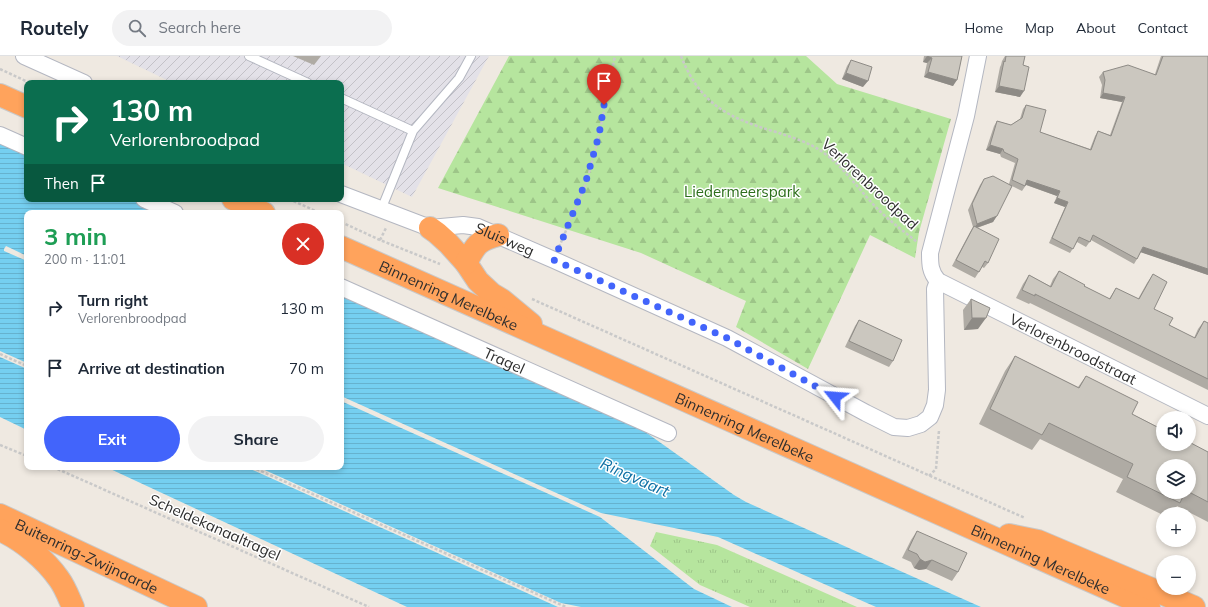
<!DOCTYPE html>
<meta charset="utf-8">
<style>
:root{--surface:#fff;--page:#f2f2f3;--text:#1f2937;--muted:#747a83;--line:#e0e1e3;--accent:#4264fb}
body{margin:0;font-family:Mulish,sans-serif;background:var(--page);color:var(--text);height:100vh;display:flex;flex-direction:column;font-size:15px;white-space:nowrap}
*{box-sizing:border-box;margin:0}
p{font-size:13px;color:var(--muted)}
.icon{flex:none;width:22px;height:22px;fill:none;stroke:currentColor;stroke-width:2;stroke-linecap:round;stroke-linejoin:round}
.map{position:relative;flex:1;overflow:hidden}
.panel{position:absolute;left:24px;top:154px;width:320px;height:260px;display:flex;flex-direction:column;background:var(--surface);border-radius:8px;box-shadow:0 2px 6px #0003}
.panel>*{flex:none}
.hud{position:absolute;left:24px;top:24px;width:320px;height:122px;border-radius:8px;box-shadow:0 2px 6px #0003;background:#0b6e4f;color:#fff;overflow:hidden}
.buttons{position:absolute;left:1156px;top:355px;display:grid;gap:8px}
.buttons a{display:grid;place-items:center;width:40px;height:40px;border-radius:50%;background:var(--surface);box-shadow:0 2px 6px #0003;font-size:20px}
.pin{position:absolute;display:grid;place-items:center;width:34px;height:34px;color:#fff;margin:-41px -17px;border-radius:50% 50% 50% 0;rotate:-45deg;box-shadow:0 0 4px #0007}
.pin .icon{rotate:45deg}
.me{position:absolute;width:44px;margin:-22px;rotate:298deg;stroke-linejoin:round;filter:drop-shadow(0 0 3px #0008)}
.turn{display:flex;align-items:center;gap:14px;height:84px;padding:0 20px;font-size:18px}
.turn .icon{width:52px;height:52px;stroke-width:2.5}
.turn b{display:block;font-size:28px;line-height:34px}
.then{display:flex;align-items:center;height:38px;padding:0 20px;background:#0003;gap:8px;font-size:15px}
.round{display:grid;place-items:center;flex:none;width:42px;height:42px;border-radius:21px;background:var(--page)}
.overview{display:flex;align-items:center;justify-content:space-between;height:68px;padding:0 20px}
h1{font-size:24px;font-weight:700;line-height:30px;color:#1e9e55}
.primary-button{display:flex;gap:8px;margin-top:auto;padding:8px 20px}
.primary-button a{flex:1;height:46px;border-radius:24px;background:var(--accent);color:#fff;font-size:16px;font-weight:700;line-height:46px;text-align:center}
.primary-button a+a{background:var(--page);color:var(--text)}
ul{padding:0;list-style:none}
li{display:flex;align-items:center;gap:12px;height:60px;padding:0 20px}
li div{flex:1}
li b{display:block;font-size:15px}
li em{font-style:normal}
header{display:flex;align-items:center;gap:24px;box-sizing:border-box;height:56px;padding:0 20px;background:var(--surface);border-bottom:1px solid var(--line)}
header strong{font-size:19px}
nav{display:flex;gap:22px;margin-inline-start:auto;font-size:14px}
.search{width:280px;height:36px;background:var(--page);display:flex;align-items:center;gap:10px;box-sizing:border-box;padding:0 14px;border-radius:22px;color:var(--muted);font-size:15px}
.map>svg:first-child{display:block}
.industrial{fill:url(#industrial-furrows)}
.grass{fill:url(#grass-tufts)}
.forest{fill:url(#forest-firs)}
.water{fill:url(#water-rules)}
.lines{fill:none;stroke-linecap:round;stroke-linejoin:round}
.lane-casing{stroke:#b4b7c1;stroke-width:10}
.street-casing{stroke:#b4b7c1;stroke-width:18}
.highway-casing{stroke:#c9c9c9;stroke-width:24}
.path{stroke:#c9c9c9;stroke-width:2.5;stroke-dasharray:3 2;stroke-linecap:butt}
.lane{stroke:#fff;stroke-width:8}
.street{stroke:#fff;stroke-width:16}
.highway{stroke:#ffa35c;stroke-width:22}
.wall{fill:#afaba4;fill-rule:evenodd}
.shaded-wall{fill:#8e8b86}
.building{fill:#cbc7bf;stroke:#8e8b86}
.route{stroke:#4264fb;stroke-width:7;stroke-dasharray:0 12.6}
.labels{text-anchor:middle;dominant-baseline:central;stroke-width:3;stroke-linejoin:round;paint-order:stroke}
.street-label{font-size:15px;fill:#2e2e2e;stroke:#fff}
.park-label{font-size:15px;fill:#2c6e1b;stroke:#fff}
.water-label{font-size:16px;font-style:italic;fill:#0d6fa3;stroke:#fff}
</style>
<header>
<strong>Routely</strong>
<div class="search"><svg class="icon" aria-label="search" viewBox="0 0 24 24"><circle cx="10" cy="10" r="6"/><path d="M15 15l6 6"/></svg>Search here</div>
<nav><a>Home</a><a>Map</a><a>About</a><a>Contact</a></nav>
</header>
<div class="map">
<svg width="1208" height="551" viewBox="0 0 1208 551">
<defs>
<pattern id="industrial-furrows" width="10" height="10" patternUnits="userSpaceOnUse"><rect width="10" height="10" fill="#e3e1e8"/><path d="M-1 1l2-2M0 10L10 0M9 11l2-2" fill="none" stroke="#c3c1c7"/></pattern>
<pattern id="grass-tufts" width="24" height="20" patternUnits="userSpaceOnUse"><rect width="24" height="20" fill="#b6e59e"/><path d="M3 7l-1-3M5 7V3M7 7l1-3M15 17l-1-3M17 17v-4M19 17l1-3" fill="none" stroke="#9dc588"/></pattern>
<pattern id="forest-firs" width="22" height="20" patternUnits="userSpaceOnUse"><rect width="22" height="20" fill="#b6e59e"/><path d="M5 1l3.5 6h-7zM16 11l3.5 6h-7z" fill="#9dc588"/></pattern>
<pattern id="water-rules" width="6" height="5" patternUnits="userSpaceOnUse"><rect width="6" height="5" fill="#75cff0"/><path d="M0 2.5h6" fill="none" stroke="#66b2ce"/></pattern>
</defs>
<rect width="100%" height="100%" fill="#efe9e1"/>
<path class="industrial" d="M117 0H489L412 141 341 107V27H173Z"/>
<path class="grass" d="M656 476 717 489 857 551H750L700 529 650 490Z"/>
<path class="forest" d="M509 0H806L837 28 951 63 919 176 915 202 870 179 808 313 736 271 746 245 641 197 438 132Z"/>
<path class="water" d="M0 86 27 98V143H131L162 157H27V200L6 190 4 193V195L27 205V307L0 295Z
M341 237 637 370 734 439 746 446 981 551H876L718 481 601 457 341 340Z
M0 301 27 313V374L0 361Z
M341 345 600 461 694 533 732 551H581L561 547 258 411H341Z
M106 411H246L558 551H407Z"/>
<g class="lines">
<defs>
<path id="lane" d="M249 0 308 27
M341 42 413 75
M381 154 413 75 459 22 471 0"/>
<g id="street">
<path d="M24 0 84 27"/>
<path id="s1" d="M978 0 966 60 930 197C930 208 930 216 938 225L1208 360"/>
<path d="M0 79 27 91"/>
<path id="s2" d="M341 138 430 172 463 169 478 171 554 204 727 282 866 357 894 371 908 372 921 368 930 361 935 349 937 334 935 233 938 225"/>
<path d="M144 143 175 157"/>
<path id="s3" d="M341 231 668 377"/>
</g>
<g id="highway">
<path d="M0 39 27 51"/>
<path d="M233 143 264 157"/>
<path d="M430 172 437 177 448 187 466 207 478 225 492 238 502 244 531 268"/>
<path id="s4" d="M341 191 1149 551"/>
<path d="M466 207C475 190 478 184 498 179"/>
<path id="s5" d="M0 459 196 551"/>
<path d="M0 474C22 484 45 503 59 523 65 531 69 542 73 551"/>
<path d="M1009 479 1038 485 1194 551"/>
</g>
</defs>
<use href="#lane" class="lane-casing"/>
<use href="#street" class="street-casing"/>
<use href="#highway" class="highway-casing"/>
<path class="path" d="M681 0C700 48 728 62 776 76 794 82 812 87 828 100 849 117 864 141 884 159 895 169 906 177 917 186
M0 13 30 27
M289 143 320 157
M341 166 380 184 440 208
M380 184 386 172
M559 191 587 125 599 79 615 0
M532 243 1025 462
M0 298 27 310
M0 389 27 400
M53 411 369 551
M252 411 566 551
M929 420 936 413 939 374"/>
<use href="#lane" class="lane"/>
<use href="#street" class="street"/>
<use href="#highway" class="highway"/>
</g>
<path class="wall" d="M293 0H321L314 9Z
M924 0H962L953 30 924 21 927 7 923 6Z
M1005 0H1025L1023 9 1020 41 995 36 1000 11 1001 9 1002 5Z
M1161 0H1208V219L1141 196 1137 203 1134 208 1091 184 1086 191 1077 186 1070 197 1049 187 1065 151 1054 147 1057 140 1026 129 1022 135 1012 130 993 166 977 172 988 207 984 212 982 211 975 222 952 210 970 176 973 171 968 154 980 129 984 123 1009 128 1015 107 1001 101 1000 98 986 94 994 70 997 65 1011 69 1020 63 1023 53 1026 49 1040 76 1090 93 1095 80 1098 75 1110 79 1122 46 1100 42 1102 29 1099 21 1103 16 1155 18Z
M851 4 863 31 842 23 847 10Z
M1059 215 1084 230 1109 243 1116 232 1138 243 1147 227 1153 218 1154 253 1169 269 1194 282 1198 273 1204 265 1208 267V334L1030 247 1029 248 1016 242 1023 228 1029 219 1050 230 1053 223Z
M971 243 978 273 964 274 963 254Z
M859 264 893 305 889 311 845 291 855 270Z
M1015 300 1078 331 1086 320 1132 358 1208 396V466L1177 450 1172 458H1163V459L1116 436 1123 423 1040 383 1032 394 979 368 1005 315ZM1189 410V436H1163Z
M917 475 958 516 952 525 926 513 919 514 914 512 911 506 902 502 911 484Z"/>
<path class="shaded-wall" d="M927 0 932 2 927 7 923 6Z
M928 16 957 24 953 30 924 21Z
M846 17 868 25 863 31 842 23Z
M999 30 1024 35 1020 41 995 36Z
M1103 37 1125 41 1122 46 1100 42Z
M990 89 1003 93 1000 98 986 94Z
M1027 124 1060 135 1057 140 1024 128Z
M1057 142 1068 146 1065 151 1054 147Z
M997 160 993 166 973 173 977 168Z
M1143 191 1208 213V219L1140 196Z
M972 262H986L978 273 964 274Z
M920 503 932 504 926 513 919 514 914 512Z"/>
<path class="building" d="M927 0H962L957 24 928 16 932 2Z
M1006 0H1025L1023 9 1029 11 1024 35 999 30 1004 5 1005 6Z
M1163 0H1208V213L1143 191 1137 203 1093 179 1090 186 1079 181 1073 193 1052 182 1068 146 1057 142 1060 135 1027 124 1025 130 1012 124 1018 103 1004 96 1003 93 990 89 997 65 1011 69 1022 62 1026 49 1046 54 1040 76 1091 94 1098 75 1111 80 1125 41 1103 37 1105 24 1103 16 1128 9 1156 19Z
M851 4 872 11 868 25 846 17Z
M993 120 1012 130 997 160 977 168 972 148 984 123Z
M974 170 999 183 988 207 985 205 979 216 956 204Z
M1059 215 1085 229 1084 230 1110 243 1116 232 1139 243 1153 218 1167 226 1154 253 1173 262 1169 269 1195 282 1204 265 1208 267V323L1035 238V240L1022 234 1029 219 1051 231Z
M971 243 990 252 986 262H972Z
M859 264 902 284 893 305 849 285Z
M1015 300 1079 332 1086 320 1138 346 1132 358 1163 374V388H1189V386L1208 396V446L1189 436V410H1163V436H1185L1180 447 1127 421 1133 408 1049 367 1042 379 990 353Z
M917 475 967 497 958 516 932 504 925 506 920 503 917 498 908 494Z"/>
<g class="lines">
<path class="route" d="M604 49 599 79 586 125 554 204 727 282 835 341"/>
</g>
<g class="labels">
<g class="street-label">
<text transform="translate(870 128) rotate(43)">Verlorenbroodpad</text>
<text stroke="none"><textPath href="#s2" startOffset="173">Sluisweg</textPath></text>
<text stroke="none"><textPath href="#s4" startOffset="118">Binnenring Merelbeke</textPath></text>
<text stroke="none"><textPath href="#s1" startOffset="384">Verlorenbroodstraat</textPath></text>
<text stroke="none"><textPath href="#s3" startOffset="179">Tragel</textPath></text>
<text stroke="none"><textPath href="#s4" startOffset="442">Binnenring Merelbeke</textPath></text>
<text transform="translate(215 471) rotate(24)">Scheldekanaaltragel</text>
<text stroke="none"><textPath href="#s5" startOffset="96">Buitenring-Zwijnaarde</textPath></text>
<text stroke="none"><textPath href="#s4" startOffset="766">Binnenring Merelbeke</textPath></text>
</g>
<g class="park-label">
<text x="742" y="135">Liedermeerspark</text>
</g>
<g class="water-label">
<text transform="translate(635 421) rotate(24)">Ringvaart</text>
</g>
</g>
</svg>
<div class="buttons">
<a><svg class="icon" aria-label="sound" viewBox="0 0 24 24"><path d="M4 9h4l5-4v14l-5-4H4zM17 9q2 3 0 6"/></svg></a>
<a><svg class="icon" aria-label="layers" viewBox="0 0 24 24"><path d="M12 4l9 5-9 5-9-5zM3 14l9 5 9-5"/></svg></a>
<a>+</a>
<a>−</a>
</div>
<div class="pin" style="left:604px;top:49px;background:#d93025"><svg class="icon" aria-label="arrive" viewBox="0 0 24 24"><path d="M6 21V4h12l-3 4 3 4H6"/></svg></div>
<svg class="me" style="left:835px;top:341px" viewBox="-20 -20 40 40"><path d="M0-17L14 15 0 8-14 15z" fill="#4264fb" stroke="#fff" stroke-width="4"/></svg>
<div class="hud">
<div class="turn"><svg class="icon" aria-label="right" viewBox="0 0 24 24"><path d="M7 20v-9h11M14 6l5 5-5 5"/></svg><div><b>130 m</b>Verlorenbroodpad</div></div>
<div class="then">Then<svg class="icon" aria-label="arrive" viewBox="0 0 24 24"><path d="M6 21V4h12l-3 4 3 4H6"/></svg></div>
</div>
<section class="panel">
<div class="overview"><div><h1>3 min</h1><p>200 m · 11:01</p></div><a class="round" style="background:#d93025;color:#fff"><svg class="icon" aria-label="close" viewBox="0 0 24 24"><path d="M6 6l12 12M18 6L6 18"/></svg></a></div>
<ul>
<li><svg class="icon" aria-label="right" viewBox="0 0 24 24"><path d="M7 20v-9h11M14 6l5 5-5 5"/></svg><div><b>Turn right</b><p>Verlorenbroodpad</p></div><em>130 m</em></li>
<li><svg class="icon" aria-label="arrive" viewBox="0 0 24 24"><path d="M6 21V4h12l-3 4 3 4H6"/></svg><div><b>Arrive at destination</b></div><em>70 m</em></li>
</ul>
<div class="primary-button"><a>Exit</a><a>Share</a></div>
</section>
</div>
